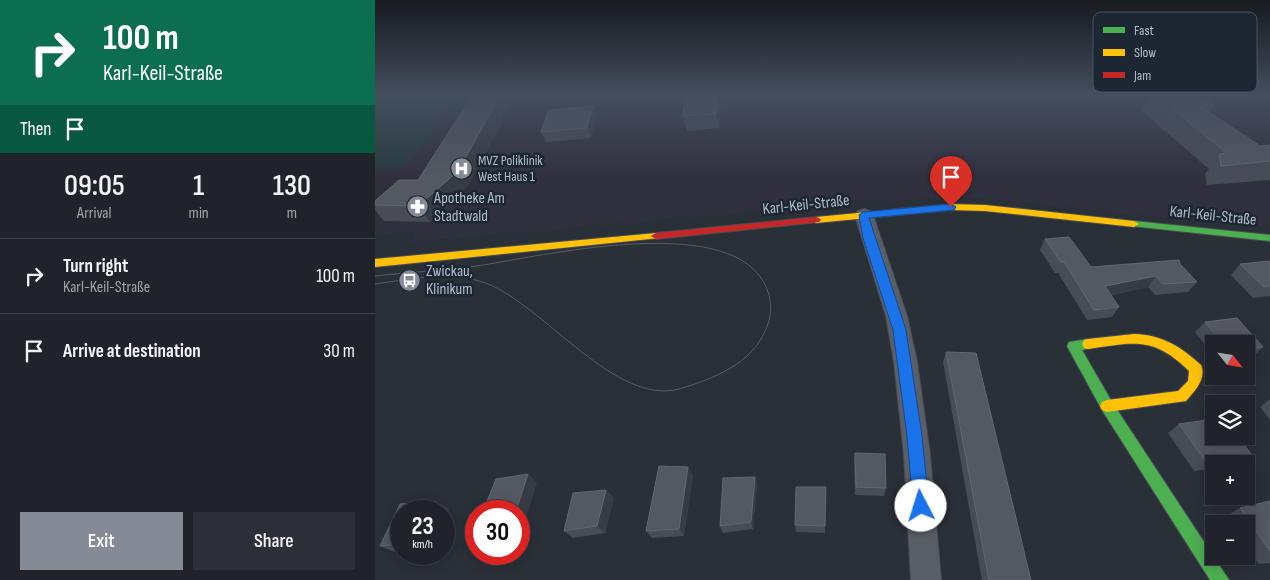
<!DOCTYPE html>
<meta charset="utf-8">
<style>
:root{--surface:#20242a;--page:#2d3036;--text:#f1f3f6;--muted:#a2a4a8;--line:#3d4147;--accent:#848b96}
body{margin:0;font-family:"Sofia Sans Condensed",sans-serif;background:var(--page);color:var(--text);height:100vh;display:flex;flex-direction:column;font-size:19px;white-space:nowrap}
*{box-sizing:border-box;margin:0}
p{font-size:16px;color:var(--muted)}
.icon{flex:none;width:28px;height:28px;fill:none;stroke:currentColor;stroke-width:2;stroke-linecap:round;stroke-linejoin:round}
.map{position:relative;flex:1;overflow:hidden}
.side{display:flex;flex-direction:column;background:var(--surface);width:375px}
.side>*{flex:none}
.banner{background:#0b6e4f;color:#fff;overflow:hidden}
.needle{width:32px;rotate:120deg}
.buttons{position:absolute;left:830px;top:335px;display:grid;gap:10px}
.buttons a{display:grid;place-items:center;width:50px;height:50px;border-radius:0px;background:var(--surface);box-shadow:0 2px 12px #0003,0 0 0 1px var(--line);font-size:25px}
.speed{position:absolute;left:15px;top:500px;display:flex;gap:10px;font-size:25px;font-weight:700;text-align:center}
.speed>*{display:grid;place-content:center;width:65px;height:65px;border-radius:50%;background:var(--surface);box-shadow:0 2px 12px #0003,0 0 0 1px var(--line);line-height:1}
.speed small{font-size:12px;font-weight:400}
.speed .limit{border:8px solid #d22;background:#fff;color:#111}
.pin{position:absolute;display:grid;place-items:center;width:42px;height:42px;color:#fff;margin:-51px -21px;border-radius:50% 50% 50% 0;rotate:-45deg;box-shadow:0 0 5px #0007}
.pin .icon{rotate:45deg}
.me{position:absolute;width:55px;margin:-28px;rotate:355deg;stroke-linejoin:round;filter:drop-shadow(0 0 4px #0008)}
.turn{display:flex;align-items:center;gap:18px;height:105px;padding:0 20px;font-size:22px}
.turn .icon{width:65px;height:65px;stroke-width:2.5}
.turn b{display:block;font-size:35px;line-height:42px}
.then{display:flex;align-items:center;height:48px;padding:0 20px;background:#0003;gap:10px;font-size:19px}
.eta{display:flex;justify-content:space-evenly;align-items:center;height:85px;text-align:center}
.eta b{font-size:30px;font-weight:600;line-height:35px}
.action{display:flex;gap:10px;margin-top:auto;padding:10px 20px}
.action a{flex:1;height:58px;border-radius:0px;background:var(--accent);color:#fff;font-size:20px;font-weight:600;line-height:58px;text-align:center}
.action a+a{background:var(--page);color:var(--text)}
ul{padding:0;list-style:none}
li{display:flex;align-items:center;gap:15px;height:75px;padding:0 20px;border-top:1px solid var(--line)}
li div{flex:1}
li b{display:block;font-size:19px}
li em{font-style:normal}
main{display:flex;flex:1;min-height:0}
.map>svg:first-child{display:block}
.medical{fill:#31303e}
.green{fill:#273a3e}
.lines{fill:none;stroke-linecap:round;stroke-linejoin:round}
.street-casing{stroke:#484c55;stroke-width:2}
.fast-casing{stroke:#484c55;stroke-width:2}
.slow-casing{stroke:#484c55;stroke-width:2}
.jam-casing{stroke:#484c55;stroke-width:2}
.street{fill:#5a5e66;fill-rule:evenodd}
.fast{fill:#4caf50;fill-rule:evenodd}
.slow{fill:#ffc107;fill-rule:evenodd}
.jam{fill:#c62828;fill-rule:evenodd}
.tram{stroke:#595d64;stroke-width:1}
.wall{fill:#474c55}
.shaded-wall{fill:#373c44}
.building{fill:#535861;stroke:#626872}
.route{fill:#1a73e8;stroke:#114b97}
.labels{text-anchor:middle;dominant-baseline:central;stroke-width:5;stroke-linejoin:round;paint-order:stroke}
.far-poi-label{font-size:14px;fill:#b4bcc9;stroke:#1d2633;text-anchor:start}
.poi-label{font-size:16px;fill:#b4bcc9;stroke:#1d2633;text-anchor:start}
.street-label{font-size:16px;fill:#b4bcc9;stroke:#1d2633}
.key{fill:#1d2633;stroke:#4a5360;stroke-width:1}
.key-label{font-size:14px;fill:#b4bcc9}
</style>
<main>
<section class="side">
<div class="banner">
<div class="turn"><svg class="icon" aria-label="right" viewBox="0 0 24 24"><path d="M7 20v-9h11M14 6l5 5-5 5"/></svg><div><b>100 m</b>Karl-Keil-Straße</div></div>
<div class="then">Then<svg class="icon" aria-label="arrive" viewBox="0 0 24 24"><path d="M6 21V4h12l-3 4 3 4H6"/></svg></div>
</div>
<div class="eta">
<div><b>09:05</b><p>Arrival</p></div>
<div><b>1</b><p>min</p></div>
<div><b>130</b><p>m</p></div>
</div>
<ul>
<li><svg class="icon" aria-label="right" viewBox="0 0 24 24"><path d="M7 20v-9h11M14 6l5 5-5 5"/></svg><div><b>Turn right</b><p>Karl-Keil-Straße</p></div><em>100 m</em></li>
<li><svg class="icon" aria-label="arrive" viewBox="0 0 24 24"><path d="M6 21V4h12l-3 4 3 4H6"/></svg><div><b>Arrive at destination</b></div><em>30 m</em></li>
</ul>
<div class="action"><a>Exit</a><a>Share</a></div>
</section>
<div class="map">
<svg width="895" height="580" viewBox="0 0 895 580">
<rect width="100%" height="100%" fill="#2a3038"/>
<path class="medical" d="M0 96H895V224L868 227 600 197 475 203 36 242 39 233 0 236Z"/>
<path class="green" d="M0 96H83L36 161 22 168 0 170Z"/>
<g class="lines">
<defs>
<path id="street" d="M489 209 495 211 498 215 532 316 542 362 555 455 566 580H536L529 455 519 362 511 316 480 215 483 211Z"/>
<path id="fast" d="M759 221 895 235V241L756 226 754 224Z
M713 339 717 340 719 344 717 348 707 350 737 402 854 580H835L727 410 692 346 694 342Z"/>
<path id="slow" d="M576 204 610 205 759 221 764 224 759 227 610 211 576 210 441 223 436 220 441 217Z
M281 233 286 236 285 238 0 267V259Z
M759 334C787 335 805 346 826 365 832 379 819 392 811 401L732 412 727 410 725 406 727 402 732 400 803 391 813 381 814 371C779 336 759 342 713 349L709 348 707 344 709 340 713 339Z"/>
<path id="jam" d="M441 217 444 218 446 220 444 222 281 239 276 236 281 233Z"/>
</defs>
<use href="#street" class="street-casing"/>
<use href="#fast" class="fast-casing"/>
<use href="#slow" class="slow-casing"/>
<use href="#jam" class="jam-casing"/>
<use href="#street" class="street"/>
<use href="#fast" class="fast"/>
<use href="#slow" class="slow"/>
<use href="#jam" class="jam"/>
<path class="tram" d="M0 276C34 272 68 271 102 266 167 256 348 213 388 281 397 296 398 313 391 329 377 364 338 379 304 389 241 406 170 307 113 284 78 270 36 279 0 284"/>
</g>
<path class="wall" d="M775 96H827L839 105 834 112 885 146 895 145V180L832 185 830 174 834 169 767 111Z
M346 100 344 128 312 131 308 116Z
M218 106 222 117 216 138 171 142 166 132Z
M127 118 128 120 93 186 55 222 9 221 0 210V201L43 180Z
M670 239 716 267 805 264 822 282 813 292 780 295 773 287 736 295 744 307 737 317 712 320 683 273H680L665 250Z
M895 261V296L878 298 856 275 865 264Z
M830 322 888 347 877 357 871 358V344H839V356L820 332Z
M571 352 656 580H607L568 362Z
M895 399V420L885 407Z
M804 424 877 455 863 464H839V468L819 471 793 433Z
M480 453 511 488 509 496 480 495 479 461Z
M318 475 309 536 277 538 271 531Z
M380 477 382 485 378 529 348 533 345 526Z
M451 487 450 533 421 532 420 525Z
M231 490 239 498 230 533 198 538 189 531Z
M895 501V563L884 564 871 546V524H856L851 516 865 508Z
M61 502 74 509 69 521V511H26V552H20L5 546 25 504Z"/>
<path class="shaded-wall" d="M124 96H139L127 118 128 120 93 186 55 222 43 206 119 105Z
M343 96H345L346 100 344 128 341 114Z
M218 106 222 117 216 138 212 128Z
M781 276 773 287 723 297 730 286Z
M313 467 318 475 309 536 304 529Z
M153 474 162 483 144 541V511H141Z
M380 477 382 485 378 529 376 522Z
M231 490 239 498 230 533 222 526Z
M61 502 74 509 69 521V511H56Z"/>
<path class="building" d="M97 96H124L119 105H120L83 171 43 206 0 205V201L24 180H43Z
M310 96H343L341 114 308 116Z
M781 96H827L839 105 825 106 885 146 895 145V161L846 166 844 154 852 153Z
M218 106 212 128 166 132 174 110Z
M694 237 716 267 804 260 805 264 822 282 788 284 781 276 730 286 744 307 719 310 689 262H686L670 239Z
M895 261V286L889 287 865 264Z
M862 318 888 347 871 349V344H848L830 322Z
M571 352 601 353 656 580H614Z
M839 419V436H862L877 455 831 462 804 424Z
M480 453 510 454 511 488 481 487Z
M284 466 313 467 304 529 271 531Z
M153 474 141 511H108L121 479Z
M380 477 376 522 345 526 348 478Z
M421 487H451L450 526 420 525Z
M231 490 222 526 189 531 198 493Z
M895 501V551L865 508Z
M61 502 56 511H26V544L5 546 25 504Z
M101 530V537H98Z"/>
<linearGradient id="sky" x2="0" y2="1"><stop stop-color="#171a1f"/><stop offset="0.54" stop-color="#444e5e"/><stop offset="1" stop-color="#444e5e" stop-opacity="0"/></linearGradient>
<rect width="895" height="177" fill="url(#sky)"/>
<path class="route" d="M576 204 581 207 579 210 494 218 531 330 547 436 554 506 552 512 546 514 541 512 538 506 532 436 518 330 488 238 484 215 488 212Z"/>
<defs>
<symbol id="hospital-disc" viewBox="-11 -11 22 22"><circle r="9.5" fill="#848b96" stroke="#1d2633"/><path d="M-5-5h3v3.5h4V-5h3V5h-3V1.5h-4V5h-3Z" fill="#fff"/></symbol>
<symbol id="pharmacy-disc" viewBox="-11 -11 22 22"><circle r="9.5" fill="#848b96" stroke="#1d2633"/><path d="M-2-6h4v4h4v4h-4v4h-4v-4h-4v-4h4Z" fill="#fff"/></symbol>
<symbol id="bus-disc" viewBox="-11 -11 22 22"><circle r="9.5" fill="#848b96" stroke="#1d2633"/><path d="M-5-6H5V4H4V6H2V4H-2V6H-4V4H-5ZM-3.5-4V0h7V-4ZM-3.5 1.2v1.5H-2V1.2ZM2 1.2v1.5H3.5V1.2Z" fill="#fff"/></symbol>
</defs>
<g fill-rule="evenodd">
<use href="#hospital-disc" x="74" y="156" width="25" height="25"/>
<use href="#pharmacy-disc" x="30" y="194" width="25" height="25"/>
<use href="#bus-disc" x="22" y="268" width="25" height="25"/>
</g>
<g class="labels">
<g class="far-poi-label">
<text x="103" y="160">MVZ Poliklinik<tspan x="103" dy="16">West Haus 1</tspan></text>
</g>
<g class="poi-label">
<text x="59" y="198">Apotheke Am<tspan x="59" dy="18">Stadtwald</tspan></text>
<text x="51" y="271">Zwickau,<tspan x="51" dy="18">Klinikum</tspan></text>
</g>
<g class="street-label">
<text transform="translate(431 205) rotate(-6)">Karl-Keil-Straße</text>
<text transform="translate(838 216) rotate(6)">Karl-Keil-Straße</text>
</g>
</g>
<rect x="718" y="12" width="164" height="80" rx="8" class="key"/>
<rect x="728" y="27" width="22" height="6" fill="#4caf50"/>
<rect x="728" y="49" width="22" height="7" fill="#ffc107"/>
<rect x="728" y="72" width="22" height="6" fill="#c62828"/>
<g class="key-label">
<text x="759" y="35">Fast</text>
<text x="759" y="57">Slow</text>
<text x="759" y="80">Jam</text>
</g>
</svg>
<div class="buttons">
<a><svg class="needle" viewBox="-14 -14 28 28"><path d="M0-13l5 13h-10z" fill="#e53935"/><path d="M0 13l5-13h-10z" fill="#a2a4a8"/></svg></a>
<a><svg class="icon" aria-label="layers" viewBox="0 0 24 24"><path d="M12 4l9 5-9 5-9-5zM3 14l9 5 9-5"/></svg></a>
<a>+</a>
<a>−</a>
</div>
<div class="speed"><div>23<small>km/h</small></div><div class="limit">30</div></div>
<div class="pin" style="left:576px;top:207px;background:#d93025"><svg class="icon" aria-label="arrive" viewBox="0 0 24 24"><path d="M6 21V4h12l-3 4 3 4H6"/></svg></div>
<svg class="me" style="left:546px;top:506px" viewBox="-20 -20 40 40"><circle r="19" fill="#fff"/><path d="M0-13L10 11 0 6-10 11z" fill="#1a73e8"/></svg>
</div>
</main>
